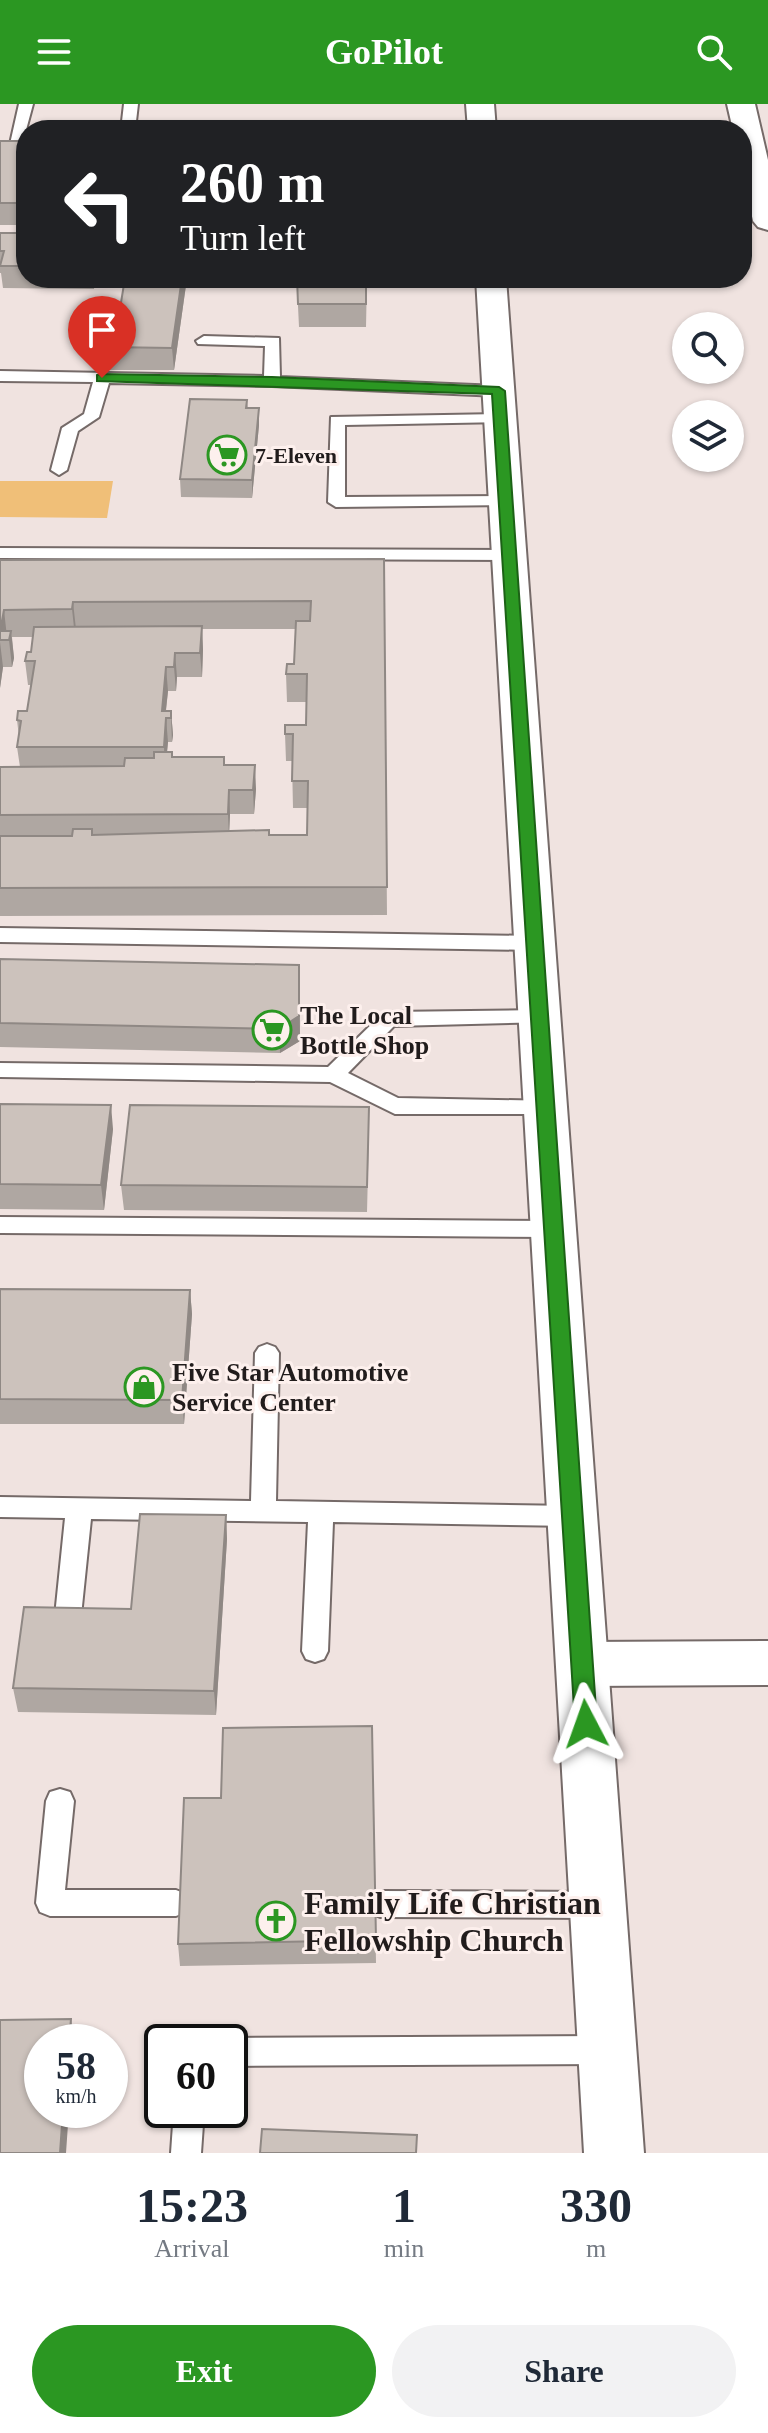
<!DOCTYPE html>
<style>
:root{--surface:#fff;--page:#f2f2f3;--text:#1f2937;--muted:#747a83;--accent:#2b9722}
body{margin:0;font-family:Georgia,serif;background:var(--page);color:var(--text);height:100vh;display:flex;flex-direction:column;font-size:30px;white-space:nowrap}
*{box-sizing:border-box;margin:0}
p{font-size:26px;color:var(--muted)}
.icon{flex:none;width:44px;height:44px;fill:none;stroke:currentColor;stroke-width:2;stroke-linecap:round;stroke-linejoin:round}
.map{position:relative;height:2049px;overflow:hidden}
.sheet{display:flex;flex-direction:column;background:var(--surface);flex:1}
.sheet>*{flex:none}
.top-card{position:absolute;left:16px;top:16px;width:736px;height:168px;border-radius:32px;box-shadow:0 2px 6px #0004;background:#202124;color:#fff;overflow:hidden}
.tools{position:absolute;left:672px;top:208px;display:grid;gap:16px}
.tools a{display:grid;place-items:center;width:72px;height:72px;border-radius:50%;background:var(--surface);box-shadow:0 2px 6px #0004;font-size:40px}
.speed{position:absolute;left:24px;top:1920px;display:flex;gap:16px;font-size:40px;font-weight:700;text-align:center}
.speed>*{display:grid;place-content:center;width:104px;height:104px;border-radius:50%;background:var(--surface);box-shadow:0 2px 6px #0004;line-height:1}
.speed small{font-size:20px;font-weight:400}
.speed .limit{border:4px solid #111;border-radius:12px;background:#fff;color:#111}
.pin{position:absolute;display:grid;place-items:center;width:68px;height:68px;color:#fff;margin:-82px -34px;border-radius:50% 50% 50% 0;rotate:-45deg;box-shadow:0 0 8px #0007}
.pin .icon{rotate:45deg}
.me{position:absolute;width:88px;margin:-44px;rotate:356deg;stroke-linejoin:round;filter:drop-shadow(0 0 6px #0008)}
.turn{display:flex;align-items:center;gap:28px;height:168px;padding:0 32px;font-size:36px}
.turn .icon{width:104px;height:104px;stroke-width:2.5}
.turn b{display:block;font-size:56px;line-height:68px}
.eta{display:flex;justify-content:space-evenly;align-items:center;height:136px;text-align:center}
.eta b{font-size:48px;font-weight:600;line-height:56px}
.action{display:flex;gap:16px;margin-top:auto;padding:16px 32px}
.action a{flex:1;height:92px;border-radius:48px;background:var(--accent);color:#fff;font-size:32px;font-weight:600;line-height:92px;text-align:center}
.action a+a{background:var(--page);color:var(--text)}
header{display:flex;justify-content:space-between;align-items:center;height:104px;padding:0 32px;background:var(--accent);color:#fff;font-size:36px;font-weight:600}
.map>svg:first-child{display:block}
.green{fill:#f0bf78}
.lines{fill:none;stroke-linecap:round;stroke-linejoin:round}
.service-casing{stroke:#756a68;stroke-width:4}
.minor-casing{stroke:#756a68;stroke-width:4}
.primary-casing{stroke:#756a68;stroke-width:4}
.service{fill:#fff;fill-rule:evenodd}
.minor{fill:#fff;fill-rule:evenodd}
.primary{fill:#fff;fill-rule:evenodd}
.wall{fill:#afa7a2;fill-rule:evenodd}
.shaded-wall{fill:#8f8884}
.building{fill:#ccc2bc;stroke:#8f8884;stroke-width:2}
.route{fill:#2b9722;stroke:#1c6216;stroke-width:2}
.labels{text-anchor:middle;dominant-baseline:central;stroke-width:6;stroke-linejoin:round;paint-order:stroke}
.far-poi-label{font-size:22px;font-weight:bold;fill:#211c1c;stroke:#fdf0ed;text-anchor:start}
.poi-label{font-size:26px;font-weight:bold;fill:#211c1c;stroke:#fdf0ed;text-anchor:start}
.near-poi-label{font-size:32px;font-weight:bold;fill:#211c1c;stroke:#fdf0ed;text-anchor:start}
</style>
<header><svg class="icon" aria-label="menu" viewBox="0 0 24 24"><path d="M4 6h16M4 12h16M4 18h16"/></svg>GoPilot<svg class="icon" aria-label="search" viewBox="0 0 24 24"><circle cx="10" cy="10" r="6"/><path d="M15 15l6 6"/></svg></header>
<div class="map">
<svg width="768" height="2049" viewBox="0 0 768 2049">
<rect width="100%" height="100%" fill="#f0e3e0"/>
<path class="green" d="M0 377H113L107 414 0 413Z"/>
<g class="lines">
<defs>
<path id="service" d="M19 0H33L26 26V44L10 40Z
M124 0H138L135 26H121Z
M204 232 279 234 280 273 499 282 507 287 499 292 272 282 109 279 99 313 78 327 67 366 59 371 51 366 62 324 84 310 93 278 0 277V267L264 272 265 242 198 240 196 237Z
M500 310 508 315 506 318 345 321V393L506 392 514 397 512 401 336 403 328 398 331 313Z
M0 444 510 446 519 451 510 456 0 454Z
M0 824 535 832 545 839 535 846 0 838Z
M540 906 547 908 551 913 547 918 394 922 348 969 398 994 554 997 557 1002 554 1007 546 1010H395L330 978 0 973V959L328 963 382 910 389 908Z
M0 1113 554 1117 562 1119 565 1125 562 1131 554 1133 0 1129Z
M267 1240 275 1243 279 1249 276 1397 573 1402 582 1405 586 1412 582 1419 573 1422 333 1418 328 1547 324 1555 315 1558 306 1555 302 1547 308 1418 91 1415 81 1512 77 1520 68 1523 59 1520 55 1512 65 1414 0 1413V1393L251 1397 255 1249 259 1243Z
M60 1685 70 1688 74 1697 65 1786H176L186 1790 190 1799 186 1808 176 1812H50L40 1808 36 1799 46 1697 50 1688Z
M380 1787 597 1788 607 1792 611 1801 607 1810 597 1814 380 1813 370 1809 366 1800 370 1791Z
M605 1932 615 1936 620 1946 615 1956 605 1960 230 1962V1938H220L230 1934Z
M174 2006H204L201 2049H171Z"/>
<path id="minor" d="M727 0H755L768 56V126L758 123 753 117 742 66V26H733Z
M768 1537V1581L583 1582 564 1576 557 1560 564 1544 583 1538Z"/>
<path id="primary" d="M466 0H494L496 26H468Z
M476 174H506L644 2049H584Z"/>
</defs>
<use href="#service" class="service-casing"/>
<use href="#minor" class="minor-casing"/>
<use href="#primary" class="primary-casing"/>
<use href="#service" class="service"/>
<use href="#minor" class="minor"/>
<use href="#primary" class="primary"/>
</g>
<path class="wall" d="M0 37H26V121H0Z
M0 129H26V174H187L174 266H109L107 222 118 217 124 179H95L94 185 3 184 1 169H0Z
M213 174H367L366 223H299L297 181H213Z
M247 296 248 304 259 321 252 394 181 393 180 375Z
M384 455 387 811 0 812V663H20L17 643 19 633 17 616 27 607 31 581H28L25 557 31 548 33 533H12L14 554 12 563H3L0 584V456ZM202 525H296L294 560 286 570 287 598H306V621L285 630 286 657H292L293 704H307V731H270L229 727 230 710H254L256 685 225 661 173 653 172 648H167L168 638H172L173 631 171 607H166L168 587H176L177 573H202L203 546Z
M0 855 300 886V937L280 949 0 943Z
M0 1000 113 1025 104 1106 0 1105Z
M369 1028 367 1108 124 1106 121 1081Z
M0 1185 190 1186 192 1210 184 1320H0Z
M226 1411 227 1435 216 1611 18 1608 13 1584 131 1505Z
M372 1622 376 1859 180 1862 178 1840 221 1694Z"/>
<path class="shaded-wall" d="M182 174H187L174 266 172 244Z
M259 304V321L252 394V376Z
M73 498 76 525 75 533 72 505Z
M4 506 7 533 0 527Z
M202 522 203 546 202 573 200 549Z
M11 527 14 554 12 563 9 536Z
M0 538 3 563 0 584Z
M175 549 177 573 176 587 174 563Z
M166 563 168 587 163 631 162 607Z
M171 607 173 631 172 638 171 614Z
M166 614 168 638 165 668 164 643Z
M255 661 256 685 254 710 253 686Z
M229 686 230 710 229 734 228 710Z
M299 861 300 937 280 949 279 925Z
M111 1001 113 1025 104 1106 101 1081Z
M190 1186 192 1210 184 1320 182 1296Z
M226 1411 227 1435 216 1611 214 1587Z
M71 1915 74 1938H69Z
M63 2006H69L66 2049H60Z"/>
<path class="building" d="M0 37H26V99H0Z
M0 129H26V162H0L4 147H0Z
M125 174H182L172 244 108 243 111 222H107L108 216 118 217Z
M297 174H366V200H298Z
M190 295 247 296 246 304H259L252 376 180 375Z
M384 455 387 783 0 784V732H72L73 725H92V731L269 726V731H307L308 677H292L293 630H285V621H306L307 570H286L287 560H294L296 517H310L311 497 73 498 72 505 4 506 0 527H11L9 536H0V456Z
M202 522 200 549H175L174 563H166L162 607H171V614H166L164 643H17L21 617 17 616 18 607H27L35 557H25L27 548H31L34 523Z
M154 648H172V653H224V661H255L253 686H229L228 710 0 711V663L124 662 125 654H154Z
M0 855 299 861V912L279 925 0 919Z
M0 1000 111 1001 101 1081 0 1080Z
M130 1001 369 1003 367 1083 121 1081Z
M0 1185 190 1186 182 1296 0 1295Z
M140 1410 226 1411 214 1587 13 1584 24 1503 131 1505Z
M372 1622 376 1836 178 1840 184 1694H221L223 1624Z
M71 1915 69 1938H42V2006H63L60 2049H0V1916Z
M262 2025 417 2031 416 2049H260Z"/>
<path class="route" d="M102 270 272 273 499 283 505 287 597 1620 594 1627 586 1630 579 1627 575 1620 492 290 97 277V271Z"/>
<defs>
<symbol id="supermarket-ring" viewBox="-11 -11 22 22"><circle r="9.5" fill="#fdf0ed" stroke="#2b9722" stroke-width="1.5"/><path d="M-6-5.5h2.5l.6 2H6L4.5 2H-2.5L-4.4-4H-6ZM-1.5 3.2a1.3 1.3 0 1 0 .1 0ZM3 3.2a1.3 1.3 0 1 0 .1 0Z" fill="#2b9722"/></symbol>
<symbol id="shop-ring" viewBox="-11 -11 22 22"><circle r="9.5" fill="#fdf0ed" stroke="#2b9722" stroke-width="1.5"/><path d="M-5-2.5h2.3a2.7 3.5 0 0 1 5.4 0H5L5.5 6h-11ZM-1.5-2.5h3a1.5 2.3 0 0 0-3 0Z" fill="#2b9722"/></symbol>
<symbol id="church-ring" viewBox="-11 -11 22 22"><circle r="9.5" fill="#fdf0ed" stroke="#2b9722" stroke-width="1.5"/><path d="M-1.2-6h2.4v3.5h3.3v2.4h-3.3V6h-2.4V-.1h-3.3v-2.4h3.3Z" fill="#2b9722"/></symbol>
</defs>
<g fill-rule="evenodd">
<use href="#supermarket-ring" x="205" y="329" width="44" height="44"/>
<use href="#supermarket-ring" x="250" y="904" width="44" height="44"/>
<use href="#shop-ring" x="122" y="1261" width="44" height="44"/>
<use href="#church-ring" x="254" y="1795" width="44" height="44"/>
</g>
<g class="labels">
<g class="far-poi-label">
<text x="255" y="351">7-Eleven</text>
</g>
<g class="poi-label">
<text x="300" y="911">The Local<tspan x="300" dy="30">Bottle Shop</tspan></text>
<text x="172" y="1268">Five Star Automotive<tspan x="172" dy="30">Service Center</tspan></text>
</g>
<g class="near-poi-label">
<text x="304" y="1799">Family Life Christian<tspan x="304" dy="37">Fellowship Church</tspan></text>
</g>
</g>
</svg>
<div class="tools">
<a><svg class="icon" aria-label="search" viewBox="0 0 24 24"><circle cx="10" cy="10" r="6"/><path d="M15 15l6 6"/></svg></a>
<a><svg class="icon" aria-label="layers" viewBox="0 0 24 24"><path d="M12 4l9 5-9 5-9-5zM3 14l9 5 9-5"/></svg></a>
</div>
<div class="speed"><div>58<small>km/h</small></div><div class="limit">60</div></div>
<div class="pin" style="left:102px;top:274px;background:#d93025"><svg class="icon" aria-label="arrive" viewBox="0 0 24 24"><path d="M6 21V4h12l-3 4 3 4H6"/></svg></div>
<svg class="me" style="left:586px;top:1620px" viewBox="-20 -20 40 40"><path d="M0-17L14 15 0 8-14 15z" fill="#2b9722" stroke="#fff" stroke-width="4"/></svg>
<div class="top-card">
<div class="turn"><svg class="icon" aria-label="left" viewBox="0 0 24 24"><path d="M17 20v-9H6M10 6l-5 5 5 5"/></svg><div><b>260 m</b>Turn left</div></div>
</div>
</div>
<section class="sheet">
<div class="eta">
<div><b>15:23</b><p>Arrival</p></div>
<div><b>1</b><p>min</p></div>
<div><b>330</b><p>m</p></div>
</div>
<div class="action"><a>Exit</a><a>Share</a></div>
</section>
